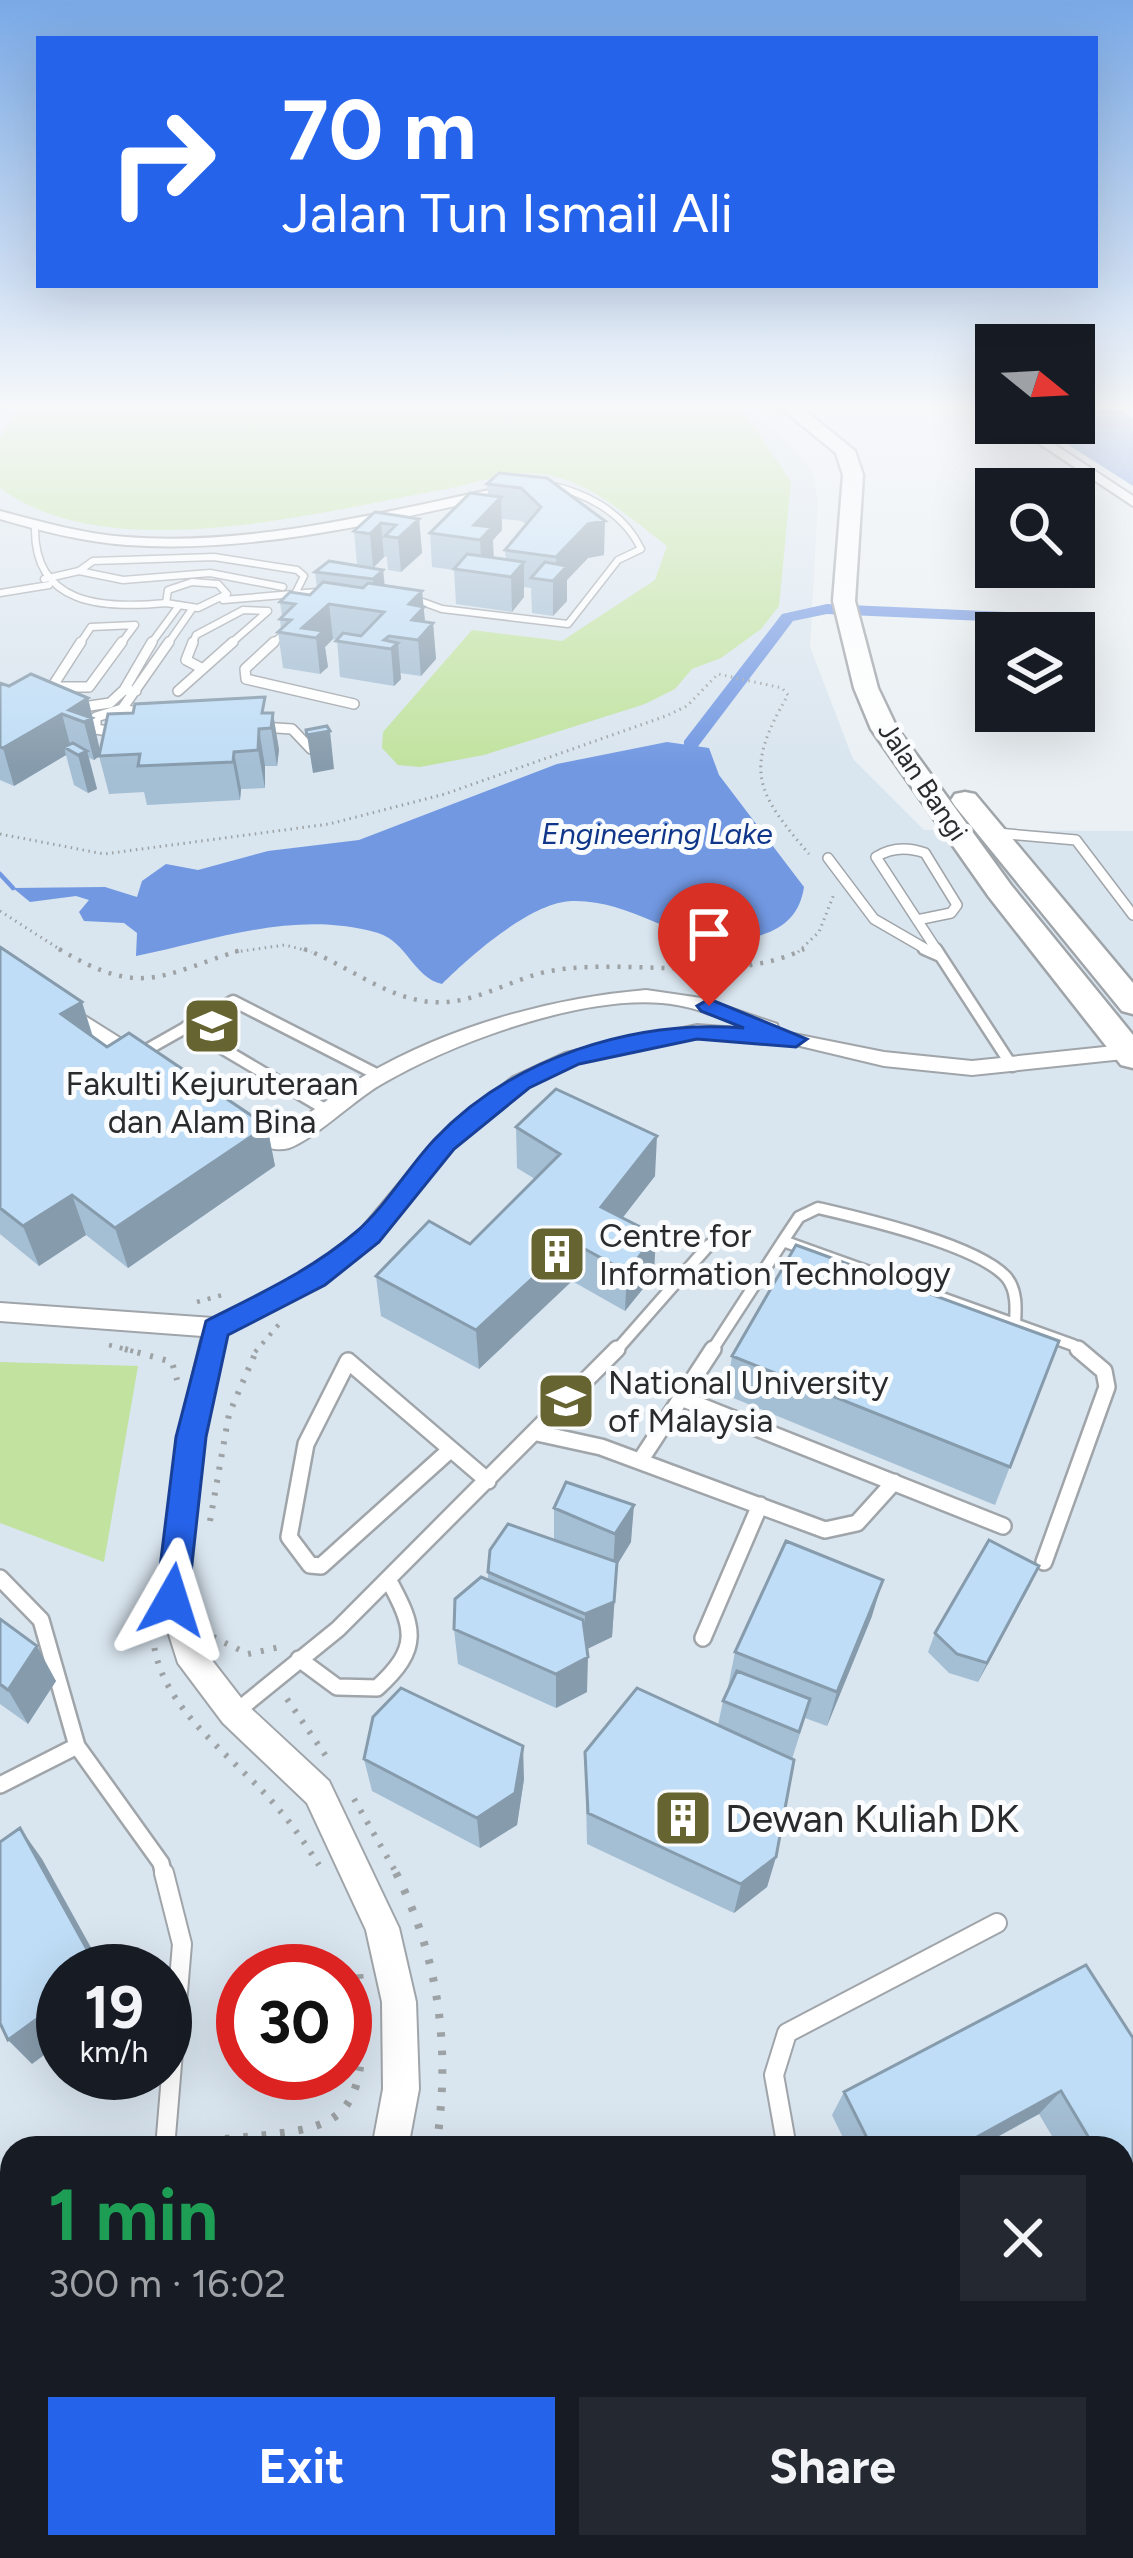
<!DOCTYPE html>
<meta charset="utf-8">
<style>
:root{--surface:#171b24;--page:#242831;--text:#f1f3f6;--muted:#9ea1a6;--accent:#2563eb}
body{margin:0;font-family:Figtree,sans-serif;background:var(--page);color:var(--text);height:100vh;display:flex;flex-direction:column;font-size:45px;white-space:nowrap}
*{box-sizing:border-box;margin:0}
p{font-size:39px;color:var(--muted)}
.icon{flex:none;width:66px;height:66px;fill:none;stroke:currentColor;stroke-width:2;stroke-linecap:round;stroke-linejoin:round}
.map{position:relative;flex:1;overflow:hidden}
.drawer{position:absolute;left:0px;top:2136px;width:1134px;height:423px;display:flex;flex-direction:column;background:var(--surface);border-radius:36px 36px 0 0;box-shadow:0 12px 48px #0002}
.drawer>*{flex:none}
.guide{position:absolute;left:36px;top:36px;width:1062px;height:252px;border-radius:0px;box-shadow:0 12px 48px #0002;background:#2563eb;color:#fff;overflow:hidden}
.needle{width:78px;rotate:108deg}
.buttons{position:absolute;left:975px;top:324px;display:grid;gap:24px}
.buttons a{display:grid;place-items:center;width:120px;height:120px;border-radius:0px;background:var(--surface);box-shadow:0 12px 48px #0002;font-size:60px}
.speed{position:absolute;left:36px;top:1944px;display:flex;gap:24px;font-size:60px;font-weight:700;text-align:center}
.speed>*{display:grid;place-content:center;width:156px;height:156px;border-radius:50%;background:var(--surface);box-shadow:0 12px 48px #0002;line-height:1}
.speed small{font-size:30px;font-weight:400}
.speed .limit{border:18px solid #d22;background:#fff;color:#111}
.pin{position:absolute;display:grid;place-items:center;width:102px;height:102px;color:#fff;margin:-123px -51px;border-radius:50% 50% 50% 0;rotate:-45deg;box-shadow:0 0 12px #0007}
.pin .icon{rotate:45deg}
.me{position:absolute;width:132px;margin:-66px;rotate:6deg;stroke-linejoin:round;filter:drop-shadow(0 0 9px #0008)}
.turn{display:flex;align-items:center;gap:42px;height:252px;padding:0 48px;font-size:54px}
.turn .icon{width:156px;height:156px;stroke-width:2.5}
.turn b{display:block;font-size:84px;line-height:102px}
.round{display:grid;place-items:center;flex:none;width:126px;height:126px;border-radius:0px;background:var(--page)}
.head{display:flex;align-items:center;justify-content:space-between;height:204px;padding:0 48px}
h1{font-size:72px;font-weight:700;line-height:90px;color:#1e9e55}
.button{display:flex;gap:24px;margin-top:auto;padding:24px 48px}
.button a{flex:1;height:138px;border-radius:0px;background:var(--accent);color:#fff;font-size:48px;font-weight:700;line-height:138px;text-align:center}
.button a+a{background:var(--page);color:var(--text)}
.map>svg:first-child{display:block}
.built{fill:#d9e5ef;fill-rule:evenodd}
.green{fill:#c1e39f}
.water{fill:#7298e2}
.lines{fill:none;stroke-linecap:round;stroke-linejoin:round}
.stream{stroke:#7298e2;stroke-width:4.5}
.canal{fill:#7298e2;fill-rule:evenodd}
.lane-far4-casing{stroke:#a0a5aa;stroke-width:9}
.lane-far3-casing{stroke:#a0a5aa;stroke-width:12}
.lane-far2-casing{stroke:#a0a5aa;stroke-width:15}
.lane-far1-casing{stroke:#a0a5aa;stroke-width:20}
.lane-casing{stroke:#a0a5aa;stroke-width:22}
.street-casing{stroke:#a0a5aa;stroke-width:4}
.primary-casing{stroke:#a0a5aa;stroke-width:5}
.path-far3{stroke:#9da2a5;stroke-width:3;stroke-dasharray:1.5 4.5;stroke-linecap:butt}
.path-far2{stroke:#9da2a5;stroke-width:4.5;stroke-dasharray:3 8;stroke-linecap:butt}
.path-far1{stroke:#9da2a5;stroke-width:6;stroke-dasharray:3 10;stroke-linecap:butt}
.path{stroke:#9da2a5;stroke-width:8;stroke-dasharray:4.5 14;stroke-linecap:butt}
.lane-far4{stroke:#fff;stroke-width:6}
.lane-far3{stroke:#fff;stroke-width:9}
.lane-far2{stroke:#fff;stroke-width:10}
.lane-far1{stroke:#fff;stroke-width:15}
.lane{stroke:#fff;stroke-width:18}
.street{fill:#fff;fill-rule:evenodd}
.primary{fill:#fff;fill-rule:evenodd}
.wall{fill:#a4bed4;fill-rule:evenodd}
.shaded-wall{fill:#869bac}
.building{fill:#bfddf6;stroke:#869bac;stroke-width:3}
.route{fill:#2563eb;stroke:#184099;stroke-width:3}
.labels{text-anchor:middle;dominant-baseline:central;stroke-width:10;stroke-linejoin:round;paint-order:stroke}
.far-street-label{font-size:27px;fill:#292b2d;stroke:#fafcfe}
.far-water-label{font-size:30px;font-style:italic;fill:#10368a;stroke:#fafcfe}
.poi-label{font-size:33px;fill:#292b2d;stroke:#fafcfe;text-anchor:start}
.near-poi-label{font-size:39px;fill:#292b2d;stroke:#fafcfe;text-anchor:start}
</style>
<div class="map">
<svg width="1133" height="2558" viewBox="0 0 1133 2558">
<rect width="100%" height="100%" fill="#eaf0f4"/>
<path class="built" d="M0 409H744L776 430 811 469 818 500 810 647 853 759 924 830 1133 831V2558H0ZM63 1971H165V2073H63ZM243 1971H345V2073H243ZM12 2148H1122V2547H12Z"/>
<path class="green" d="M17 409H742L791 482 779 606 761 629 721 658 692 669 675 689 645 704 484 755 420 767 398 765 382 748 383 732 472 630 562 641 655 580 667 546C627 516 585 475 531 473 503 472 469 485 441 490 318 512 109 569 0 488V438Z
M0 1362 138 1366 104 1562 0 1523Z"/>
<path class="water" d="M1074 409H1121L1133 418V486L1034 423H1074Z
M667 742 709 748 719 775 804 887C800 914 784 929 758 936 684 955 639 899 572 901 531 902 470 956 442 984 414 978 407 942 378 933 296 909 216 940 136 956L137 933 124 923 84 921 79 912 89 900 76 896 30 902 13 888 105 887 137 897 142 881 166 864 198 870 268 851 359 840 557 764Z"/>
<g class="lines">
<path class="stream" d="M0 874 13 888"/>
<path class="canal" d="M827 604 1050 614 1058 619 1050 624 827 614 793 621 696 749H684V741L782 614Z"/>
<defs>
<path id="lane-far4" d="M35 528C34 606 104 609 166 603
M44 579 79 571
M192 582 218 584 227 594 198 608 166 603 168 590Z
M283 587 210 573 123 580 79 571 93 561 214 557 297 570 304 576 296 592
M0 593 49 585
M409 597 442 609 568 624 618 560 641 549C623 511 583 491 543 484
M223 600 329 591
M79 645 91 627 135 625 120 645
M150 645 178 607
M167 645 192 609
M192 645 196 635 243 610 268 611
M229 645 268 611
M271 645 290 628"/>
<path id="lane-far3" d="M81 642 52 687H89L122 642
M193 642 186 660 203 669
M274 642 245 669 246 679 354 704
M136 691 124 690 152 642
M178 691 233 642
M76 708 110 703 124 690
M122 709 169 642
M122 709 141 713 140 725 118 733 96 729V717Z
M261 727 292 729 311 749
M997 833 1076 840 1133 915
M828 858 874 919 931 952
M917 920 951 913 957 905 925 853C908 847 892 847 876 857L938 952"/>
<path id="lane-far2" d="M924 949 940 956
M936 949 1012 1066
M186 1027 330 1112
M141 1053 233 1001 380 1076
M783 1241 799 1217 818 1208C861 1218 979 1245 1007 1278 1017 1291 1016 1308 1015 1324
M615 1352 709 1245
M711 1352 783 1241 1073 1345 1082 1352"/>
<path id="lane-far1" d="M681 1398 1003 1526
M537 1433 601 1447 825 1530 857 1523 894 1482
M450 1450 321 1566 310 1565 289 1537 306 1444 348 1361 488 1481
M640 1461 713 1349
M1044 1562 1107 1387 1104 1371 1078 1349
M0 1578 41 1620 77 1746 161 1863 164 1876
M703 1638 760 1505
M299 1659 337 1687 377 1688C421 1648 415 1628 388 1579
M237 1711 338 1629 617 1349
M0 1785 77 1746"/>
<path id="lane" d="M164 1873 182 1944 165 2148
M787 2148 774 2075 787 2033 997 1923
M0 2199 12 2198
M781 2547V2558
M688 2558 693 2547"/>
<path id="street" d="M988 409H996V414Z
M1008 423H1022L1133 496V506Z
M518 484 522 491C395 519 259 554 127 545 83 542 42 531 0 519V511C42 522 83 534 126 537 257 547 390 510 518 484Z
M646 990 701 998 777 1024 779 1031 884 1052 972 1061 1133 1044V1058L972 1075 884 1066 796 1045 697 1037 578 1063 527 1087 453 1148 377 1241 323 1284 227 1333 204 1437 186 1600 201 1646 245 1703 329 1781 399 1928 416 2002 419 2089 408 2148H372L383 2089 382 2002 366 1930 307 1803 223 1723 178 1663 158 1600 178 1437 202 1336 0 1321V1303L213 1318 307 1272 361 1229 437 1138 513 1077 565 1053 697 1025 750 1029C721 1018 692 1005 662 1003 578 996 452 1043 380 1085 354 1100 313 1140 289 1148 269 1154 244 1138 232 1124L243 1117 280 1134C308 1115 335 1093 364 1076 447 1027 550 998 646 990Z
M66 1004 144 1053 147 1058 144 1063H130L59 1014 56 1010Z
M269 2547H311L309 2558H267Z"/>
<path id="primary" d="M782 409H803L855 451 863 475 855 601 878 688 897 728 1011 885 1133 1035V1068L1121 1065 989 897 871 729 854 688 833 601 843 475 836 453Z
M965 792 975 794 1133 983V1014L1122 1011 955 806 951 800 955 794Z"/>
</defs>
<use href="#lane-far4" class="lane-far4-casing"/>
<use href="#lane-far3" class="lane-far3-casing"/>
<use href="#lane-far2" class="lane-far2-casing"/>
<use href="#lane-far1" class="lane-far1-casing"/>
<use href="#lane" class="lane-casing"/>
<use href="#street" class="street-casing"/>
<use href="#primary" class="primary-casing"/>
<path class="path-far3" d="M0 834 104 854 329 824 445 794 666 716 687 706 718 674 782 688 788 695C744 770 755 791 809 854
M0 911 64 952
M235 952 285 945 312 952
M798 952 819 932 834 894"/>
<path class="path-far2" d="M59 949C143 999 160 975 244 949
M304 949C346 964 385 998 431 1002 475 1006 514 976 556 970 636 958 731 985 804 949
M197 1302 226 1294
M109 1345 136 1352
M255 1352 281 1322"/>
<path class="path-far1" d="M125 1349 172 1362 177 1380
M210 1521 229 1414 257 1349
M153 1635C157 1710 238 1758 281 1812 295 1828 307 1847 319 1865
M213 1637 248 1654 280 1647
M287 1699 328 1759
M354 1799 398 1876"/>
<path class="path" d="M396 1873C440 1960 451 2052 436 2148
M188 2143C338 2125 374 2147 359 1970
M0 2263 12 2254
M341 2558 344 2547"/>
<use href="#lane-far4" class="lane-far4"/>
<use href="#lane-far3" class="lane-far3"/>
<use href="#lane-far2" class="lane-far2"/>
<use href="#lane-far1" class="lane-far1"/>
<use href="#lane" class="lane"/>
<use href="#street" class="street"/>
<use href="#primary" class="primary"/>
</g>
<path class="wall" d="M547 478 604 555 588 558 567 580V601L553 616 532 613 531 588 524 587V597L512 612 456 604 454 570 432 567 430 533 488 495 487 484ZM502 519 522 521 526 525 505 550 506 559 493 558V540L502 530Z
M375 512 419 519 422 553 401 572 388 570 387 557H384L373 568 357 565 354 531Z
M383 570 385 585 422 591 425 622 433 623 436 659 421 676 400 673 401 679 394 686 340 677 337 640 333 639 325 647 328 667 320 674 283 668 278 632 281 629 280 619 282 616 280 602 310 595 317 588 315 572Z
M0 683 9 686 88 698 100 751 273 713 279 750 277 766H265V788L241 789 240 800 147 805 144 792 109 794 99 756 94 760 89 758 97 789 88 793 74 785 66 755 14 786 0 780Z
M0 947 82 1002 93 1036 107 1047 267 1126 275 1166 128 1268 86 1235 39 1266 0 1234Z
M516 1127 655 1176 622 1218 654 1275 625 1311 572 1281 479 1369 381 1316 376 1276 470 1244 535 1179 517 1168Z
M1059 1341 995 1505 726 1395 732 1356Z
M554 1508 631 1542 617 1565 612 1637 587 1649V1692L556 1708 458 1664 454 1629 488 1580V1572L554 1540Z
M1039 1566 978 1682 949 1673 928 1652 935 1633Z
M872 1616 827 1726 805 1718 792 1759 776 1857 767 1887 734 1913 587 1844 585 1752 718 1725 723 1701 728 1687 735 1652Z
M0 1619 56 1681 28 1724 0 1704Z
M364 1759 524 1779 517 1825 480 1848 372 1791Z
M1133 2038V2270L1122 2251V2148H1059L1039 2114 977 2148H848L832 2115 844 2092Z
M1133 2324V2558H992L1009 2547H1122V2331Z"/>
<path class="shaded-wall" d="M501 497 502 530 493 540 494 561 482 574 480 540 474 525Z
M419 519 422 553 401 572 398 538Z
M605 521 604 555 588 558 567 580V601L553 616V581L557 578 556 557 588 524Z
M381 523 384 557 373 568 370 534Z
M524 562V597L512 612 511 577Z
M383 570 386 605 376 611 373 579Z
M422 591 426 632 433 623 436 659 421 676 418 640 409 604Z
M329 604 333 639 325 647 328 667 320 674 316 638 302 628Z
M398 643 401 679 394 686 391 649Z
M88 698 101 755 94 760 84 722 69 710Z
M273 713 279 750 277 766 271 728Z
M62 714 72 752 64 747 66 755 14 786 3 748Z
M259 729 265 766V788L258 750Z
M330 731 334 769 313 773 307 735Z
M87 751 97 789 88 793 78 755Z
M234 752 241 789 240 800 233 762Z
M82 1002 94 1042 61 1014Z
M267 1126 275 1166 128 1268 115 1228Z
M657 1136 655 1176 600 1247 601 1207Z
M72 1195 86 1235 39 1266 23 1226Z
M656 1235 654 1275 625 1311 627 1272Z
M572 1242V1281L479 1369 476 1330Z
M634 1505 631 1542 617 1565 612 1637 585 1650V1614L613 1571 615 1534Z
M1039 1566 1030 1586 978 1682 987 1663Z
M883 1580 872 1616 827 1726 837 1692Z
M37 1646 56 1681 28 1724 8 1690Z
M588 1657 587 1692 556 1708V1674Z
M523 1746 524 1779 517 1825 480 1848 477 1818Z
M20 1828 42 1859 104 1971H99Z
M776 1857 767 1887 734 1913 741 1884Z
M63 2000V2041L32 2064 8 2040Z
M1061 2091 1039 2114 977 2148H957Z
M146 2547H168L165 2558H142Z"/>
<path class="building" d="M499 473 547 478 605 521 588 524 556 557 505 550 541 507 521 488 487 484Z
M470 493 501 497 474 525 492 527 480 540 430 533Z
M375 512 419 519 398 538 385 536 396 525 381 523 370 534 354 531Z
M467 554 524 562 511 577 454 569Z
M329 561 383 570 373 579 315 572Z
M545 562 567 566 553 581 531 578Z
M323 582 363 588 368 583 422 591 409 604 424 607 412 620 433 623 418 640 389 636 384 640 398 643 391 649 336 641 343 633 361 636 384 612 329 604 302 628 323 631 316 638 278 632 291 620 280 619 295 604 280 602 290 592 310 595Z
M31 674 88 698 69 710 92 718 84 722 62 714 3 748 0 747V683L9 686Z
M265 697 262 713H273L271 728 259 729 258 750 234 752 233 762 138 766 140 754 99 756 108 714 133 713 135 704Z
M327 726 330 731 307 735 306 730Z
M73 743 87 751 78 755 64 747Z
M0 947 82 1002 61 1014 107 1047 129 1033 267 1126 115 1228 72 1195 23 1226 0 1208Z
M556 1089 657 1136 601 1207 656 1235 627 1272 572 1242 476 1330 376 1276 429 1221 470 1244 560 1154 516 1127Z
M796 1245 1059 1341 1010 1467 732 1356Z
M566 1482 634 1505 615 1534 554 1508Z
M508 1524 617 1562 614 1602 585 1614 488 1572 490 1550Z
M989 1540 1039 1566 987 1663 957 1654 935 1633Z
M786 1541 883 1580 837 1692 735 1652Z
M481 1577 583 1620 588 1657 556 1674 454 1629 455 1599Z
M0 1619 37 1646 8 1690 0 1684Z
M737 1671 810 1699 799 1732 723 1701Z
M401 1688 523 1746 515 1793 477 1818 364 1759 373 1717Z
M637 1688 794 1760 776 1857 741 1884 588 1813 585 1752Z
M20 1828 99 1971H63V2000L8 2040 0 2023V1842Z
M1086 1965 1133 2038V2212L1122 2218V2148H1095L1061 2091 957 2148H872L844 2092Z
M1133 2328V2558H1012L1029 2547H1122V2334Z
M12 2524V2547H146L142 2558H0V2552Z"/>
<linearGradient id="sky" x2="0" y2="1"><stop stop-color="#79a9e6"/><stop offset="0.53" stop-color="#f6f8fa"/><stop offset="1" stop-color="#f6f8fa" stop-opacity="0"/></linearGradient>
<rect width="1133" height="767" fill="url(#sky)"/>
<path class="route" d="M709 999 807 1039 796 1047 697 1039 579 1064 529 1088 454 1149 379 1242 325 1285 228 1335 206 1437 188 1600 183 1610 172 1614 160 1610 156 1600 176 1437 206 1321C259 1294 310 1271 356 1232 386 1206 407 1169 434 1140 511 1058 633 1019 744 1028L701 1011 697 1006Z"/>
<defs>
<symbol id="university-square" viewBox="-11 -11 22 22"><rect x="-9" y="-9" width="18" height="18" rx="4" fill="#666430" stroke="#fafcfe"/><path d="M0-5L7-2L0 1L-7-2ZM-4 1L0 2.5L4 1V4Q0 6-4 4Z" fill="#fff"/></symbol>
<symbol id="building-square" viewBox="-11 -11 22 22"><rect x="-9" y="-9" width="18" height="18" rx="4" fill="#666430" stroke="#fafcfe"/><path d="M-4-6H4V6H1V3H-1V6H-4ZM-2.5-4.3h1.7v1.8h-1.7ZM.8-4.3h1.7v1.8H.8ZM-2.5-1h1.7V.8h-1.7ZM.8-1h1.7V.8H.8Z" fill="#fff"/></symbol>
</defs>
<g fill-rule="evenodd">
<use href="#university-square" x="179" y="993" width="66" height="66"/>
<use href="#building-square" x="524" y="1221" width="66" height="66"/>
<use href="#university-square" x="533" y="1368" width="66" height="66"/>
<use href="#building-square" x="650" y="1785" width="66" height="66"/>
</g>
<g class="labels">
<g class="far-street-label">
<text transform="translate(923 781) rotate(56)">Jalan Bangi</text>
</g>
<g class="far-water-label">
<text x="657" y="833">Engineering Lake</text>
</g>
<g class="poi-label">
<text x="212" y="1083" text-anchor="middle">Fakulti Kejuruteraan<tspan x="212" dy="38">dan Alam Bina</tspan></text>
<text x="599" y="1235">Centre for<tspan x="599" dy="38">Information Technology</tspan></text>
<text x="608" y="1382">National University<tspan x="608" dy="38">of Malaysia</tspan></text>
</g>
<g class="near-poi-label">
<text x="725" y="1818">Dewan Kuliah DK</text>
</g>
</g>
</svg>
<div class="buttons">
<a><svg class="needle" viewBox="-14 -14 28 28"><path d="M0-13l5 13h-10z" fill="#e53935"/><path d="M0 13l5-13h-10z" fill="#9ea1a6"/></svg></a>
<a><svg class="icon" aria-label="search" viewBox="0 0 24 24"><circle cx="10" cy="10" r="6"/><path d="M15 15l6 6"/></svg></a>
<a><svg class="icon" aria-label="layers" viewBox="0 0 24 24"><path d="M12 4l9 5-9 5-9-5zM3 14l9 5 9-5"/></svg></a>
</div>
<div class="speed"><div>19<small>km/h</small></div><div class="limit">30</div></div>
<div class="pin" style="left:709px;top:1006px;background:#d93025"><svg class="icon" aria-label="arrive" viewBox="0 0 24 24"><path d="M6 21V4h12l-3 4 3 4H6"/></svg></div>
<svg class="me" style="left:172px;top:1600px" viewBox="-20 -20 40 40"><path d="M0-17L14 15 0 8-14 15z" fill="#2563eb" stroke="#fff" stroke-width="4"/></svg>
<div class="guide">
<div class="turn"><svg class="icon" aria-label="right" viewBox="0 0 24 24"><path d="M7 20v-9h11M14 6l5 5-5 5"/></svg><div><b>70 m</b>Jalan Tun Ismail Ali</div></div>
</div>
<section class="drawer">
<div class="head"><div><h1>1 min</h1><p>300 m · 16:02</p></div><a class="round"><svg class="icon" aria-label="close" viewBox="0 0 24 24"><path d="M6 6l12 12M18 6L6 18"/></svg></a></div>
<div class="button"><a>Exit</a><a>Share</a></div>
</section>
</div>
